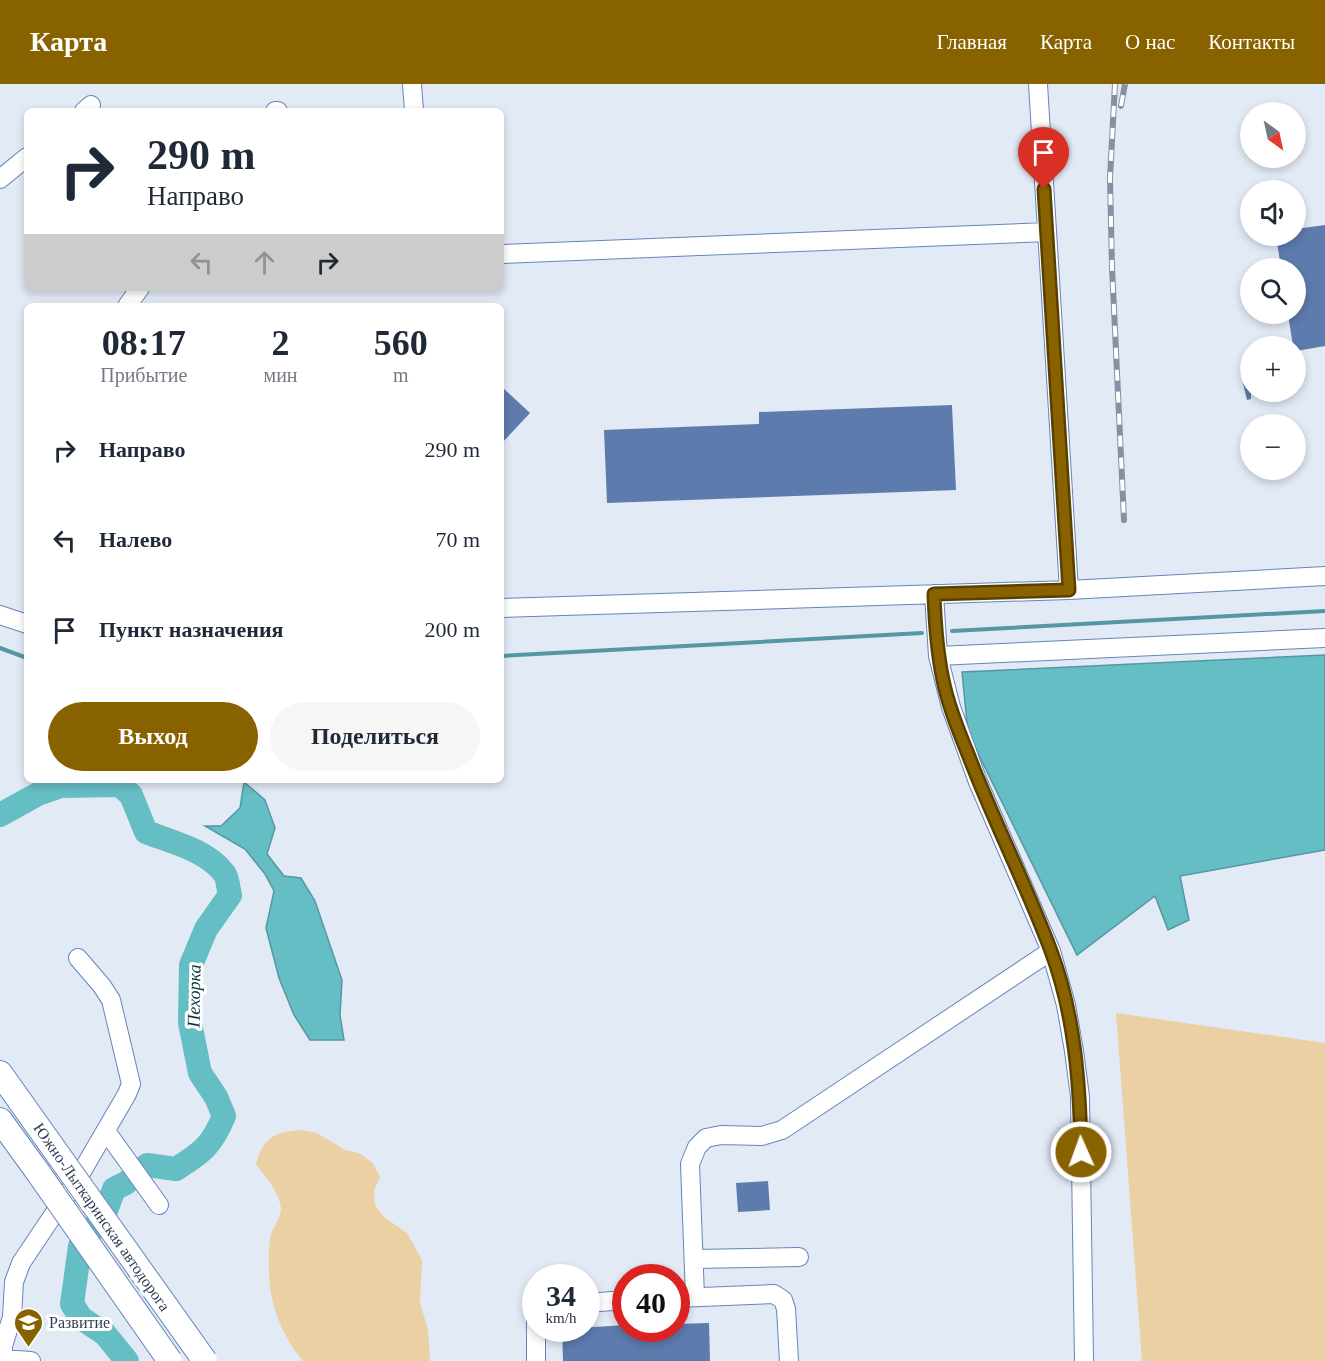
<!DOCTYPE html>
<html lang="ru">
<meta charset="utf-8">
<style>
:root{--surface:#fff;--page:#f6f6f7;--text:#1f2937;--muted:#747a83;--accent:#896200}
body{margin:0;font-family:Georgia,serif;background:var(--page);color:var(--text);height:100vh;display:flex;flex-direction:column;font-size:22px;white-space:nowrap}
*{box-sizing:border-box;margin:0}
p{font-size:20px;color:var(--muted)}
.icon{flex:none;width:33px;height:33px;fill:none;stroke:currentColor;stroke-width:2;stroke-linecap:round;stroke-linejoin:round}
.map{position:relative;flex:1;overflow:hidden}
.sheet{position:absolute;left:24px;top:219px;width:480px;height:480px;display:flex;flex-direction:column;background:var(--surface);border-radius:9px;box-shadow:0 3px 9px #0003}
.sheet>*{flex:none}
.top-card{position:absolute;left:24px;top:24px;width:480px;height:183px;border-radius:9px;box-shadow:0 3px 9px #0003;background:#fff;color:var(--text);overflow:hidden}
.needle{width:39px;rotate:147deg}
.buttons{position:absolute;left:1240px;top:18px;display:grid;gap:12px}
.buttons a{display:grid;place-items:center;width:66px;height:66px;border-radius:50%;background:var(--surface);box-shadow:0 3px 9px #0003;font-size:30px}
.speed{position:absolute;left:522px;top:1180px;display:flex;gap:12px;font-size:30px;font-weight:700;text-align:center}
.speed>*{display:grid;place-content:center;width:78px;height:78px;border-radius:50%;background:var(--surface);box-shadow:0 3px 9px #0003;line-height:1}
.speed small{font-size:15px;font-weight:400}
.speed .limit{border:9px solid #d22;background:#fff;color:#111}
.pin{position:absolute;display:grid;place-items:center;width:51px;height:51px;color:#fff;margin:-62px -26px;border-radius:50% 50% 50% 0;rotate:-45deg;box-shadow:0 0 6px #0007}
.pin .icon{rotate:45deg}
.me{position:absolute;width:66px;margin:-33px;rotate:358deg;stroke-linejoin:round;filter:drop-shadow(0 0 4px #0008)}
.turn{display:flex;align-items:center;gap:21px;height:126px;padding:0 24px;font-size:27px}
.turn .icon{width:78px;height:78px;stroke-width:2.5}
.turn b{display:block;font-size:42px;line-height:51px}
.lanes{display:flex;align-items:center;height:57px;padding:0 24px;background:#0003;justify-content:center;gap:30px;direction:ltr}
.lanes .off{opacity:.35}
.eta{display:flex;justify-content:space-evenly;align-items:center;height:102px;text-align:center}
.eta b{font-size:36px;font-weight:800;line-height:42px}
.button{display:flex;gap:12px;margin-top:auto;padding:12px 24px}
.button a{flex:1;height:69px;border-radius:36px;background:var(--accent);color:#fff;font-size:24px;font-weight:800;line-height:69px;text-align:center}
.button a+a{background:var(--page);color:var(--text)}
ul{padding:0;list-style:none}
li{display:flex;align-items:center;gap:18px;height:90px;padding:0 24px}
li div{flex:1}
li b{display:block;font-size:22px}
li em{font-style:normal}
header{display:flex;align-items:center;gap:36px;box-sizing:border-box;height:84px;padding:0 30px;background:var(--accent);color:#fff}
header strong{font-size:28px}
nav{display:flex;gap:33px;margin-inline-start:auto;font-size:21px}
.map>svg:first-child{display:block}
.green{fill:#ead0a2}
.water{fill:#65bec4;stroke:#5597a3;stroke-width:1.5}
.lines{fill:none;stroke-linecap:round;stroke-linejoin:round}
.stream{stroke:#5597a3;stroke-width:4}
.river{stroke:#65bec4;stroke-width:24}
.building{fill:#5e7bae}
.minor-casing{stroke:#6585bc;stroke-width:20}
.major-casing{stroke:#6585bc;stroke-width:26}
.minor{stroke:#fff;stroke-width:18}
.major{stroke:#fff;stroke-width:24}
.rail-casing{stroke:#8591a3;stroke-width:6}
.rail{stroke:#fff;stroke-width:4;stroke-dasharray:11;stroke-linecap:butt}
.major-bridge-casing{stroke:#6585bc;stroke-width:26;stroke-linecap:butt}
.major-bridge{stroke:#fff;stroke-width:24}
.route-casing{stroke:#594000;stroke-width:15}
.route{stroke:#896200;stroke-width:10}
.labels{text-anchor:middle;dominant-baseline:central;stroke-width:6;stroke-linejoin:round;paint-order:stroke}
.street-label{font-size:16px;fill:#2f3d55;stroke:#fff}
.poi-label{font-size:16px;fill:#2f3d55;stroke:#fff;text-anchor:start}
.water-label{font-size:18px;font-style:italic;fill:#0a3639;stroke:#fff}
</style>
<header>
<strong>Карта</strong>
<nav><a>Главная</a><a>Карта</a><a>О нас</a><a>Контакты</a></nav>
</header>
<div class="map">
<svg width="1325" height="1277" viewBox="0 0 1325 1277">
<rect width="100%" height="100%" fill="#e2eaf6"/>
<path class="green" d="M1116 929 1325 959V1277H1142Z
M301 1046 317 1049 345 1066 359 1069 373 1079 380 1093 374 1107 375 1121 384 1133 407 1149 422 1176 420 1219 428 1246 430 1277H303C273 1241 265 1201 270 1155 271 1145 281 1135 281 1125 280 1108 265 1093 256 1080 263 1054 274 1048 301 1046Z"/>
<path class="water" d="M1325 571V766L1180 792 1189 836 1168 846 1155 812 1077 871 968 649 962 588Z
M244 698 265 716 275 744 267 770 284 792 301 794 315 817 342 896 340 931 344 956H310L294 931 279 894 266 844 274 807 265 790 245 765 205 742H221L240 724Z"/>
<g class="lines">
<path class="stream" d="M952 547 1325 527
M0 564 27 574
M501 572 922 549"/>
<path class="river" d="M0 731 38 710 61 702 120 701 131 711 146 748C171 758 206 766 223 788 228 793 228 804 230 811L206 845 191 881 190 939 200 989 216 1013 224 1032C212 1061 203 1068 176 1085L147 1081 126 1099 114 1105 106 1127 80 1162 72 1220 81 1234 105 1250 127 1277"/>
</g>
<path class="building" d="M1325 141V262L1296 267V262H1293L1288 230H1296V184H1281L1276 152H1296V145Z
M1251 270V315L1247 316 1240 286Z
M501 302 530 329 501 360Z
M952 321 956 406 607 419 604 346 759 340V328Z
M768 1097 770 1126 738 1128 736 1099Z
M709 1239 710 1277H563L562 1245 626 1241V1245H676V1240Z"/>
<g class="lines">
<defs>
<path id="minor" d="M412 0 414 27
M1038 0 1069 506
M84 27 91 21
M275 27H278
M0 95 27 73
M501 170 1047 148
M127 222 140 204
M934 510 938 572 951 623 978 698 1051 867 1066 921 1074 967 1080 1013 1084 1277
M501 524 1069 506 1325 492
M0 531 27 540
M938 572 1325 554
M106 1047 159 1121
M694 1175 799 1173
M695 1213 690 1080 697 1063 706 1054 721 1051 762 1052 782 1046 1051 867
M676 1214 774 1210 783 1216 786 1225 789 1277
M586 1219 626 1216
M536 1233V1277
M3 1275 31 1277
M3 1277V1262L12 1233 14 1198 21 1179 78 1094 127 1010 131 1000 111 916 102 902 78 874"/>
<path id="major" d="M0 989 59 1072
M0 1036 37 1087"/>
</defs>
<use href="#minor" class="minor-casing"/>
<use href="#major" class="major-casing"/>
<use href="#minor" class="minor"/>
<use href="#major" class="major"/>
<defs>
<path id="rail" d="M1115 0 1110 94 1112 183 1124 436
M1121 22 1125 0"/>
</defs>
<use href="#rail" class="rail-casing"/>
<use href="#rail" class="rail"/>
<defs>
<path id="major-bridge" d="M59 1072 205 1277
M37 1087 170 1277"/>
</defs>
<use href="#major-bridge" class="major-bridge-casing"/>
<use href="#major-bridge" class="major-bridge"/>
</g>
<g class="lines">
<defs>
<path id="route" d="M1044 105 1069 506 934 510C935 539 937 568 943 596 948 621 958 646 968 670 993 736 1026 800 1051 867 1075 931 1080 1001 1081 1068"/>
</defs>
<use href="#route" class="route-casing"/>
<use href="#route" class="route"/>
</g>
<defs>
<symbol id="school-pin" viewBox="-11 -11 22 30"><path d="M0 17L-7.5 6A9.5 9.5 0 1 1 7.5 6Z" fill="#896200" stroke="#fff"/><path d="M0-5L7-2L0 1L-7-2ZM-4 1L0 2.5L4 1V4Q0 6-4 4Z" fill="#fff"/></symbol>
</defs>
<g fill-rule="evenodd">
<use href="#school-pin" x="12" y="1222" width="33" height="45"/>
</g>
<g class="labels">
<g class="street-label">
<text transform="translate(102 1133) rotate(55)">Южно-Лыткаринская автодорога</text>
</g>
<g class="poi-label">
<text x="49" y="1238">Развитие</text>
</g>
<g class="water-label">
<text transform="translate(194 912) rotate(-89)">Пехорка</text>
</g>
</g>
</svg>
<div class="buttons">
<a><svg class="needle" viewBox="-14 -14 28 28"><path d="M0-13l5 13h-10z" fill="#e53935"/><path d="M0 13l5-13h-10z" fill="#747a83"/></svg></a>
<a><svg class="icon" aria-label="sound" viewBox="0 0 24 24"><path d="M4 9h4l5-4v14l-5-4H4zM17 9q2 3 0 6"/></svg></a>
<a><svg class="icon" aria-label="search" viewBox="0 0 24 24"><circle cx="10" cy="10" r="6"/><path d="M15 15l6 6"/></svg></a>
<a>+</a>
<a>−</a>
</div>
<div class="speed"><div>34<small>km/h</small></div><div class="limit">40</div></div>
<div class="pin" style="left:1044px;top:105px;background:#d93025"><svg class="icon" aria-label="arrive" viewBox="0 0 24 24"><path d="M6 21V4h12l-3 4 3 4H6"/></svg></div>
<svg class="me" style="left:1081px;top:1068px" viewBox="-20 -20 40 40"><circle r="17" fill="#896200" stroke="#fff" stroke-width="3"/><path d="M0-11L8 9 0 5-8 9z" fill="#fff"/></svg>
<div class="top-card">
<div class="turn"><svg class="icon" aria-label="right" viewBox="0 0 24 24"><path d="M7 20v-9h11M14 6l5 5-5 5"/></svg><div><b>290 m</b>Направо</div></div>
<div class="lanes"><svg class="icon off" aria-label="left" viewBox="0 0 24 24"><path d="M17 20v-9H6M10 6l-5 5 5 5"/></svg><svg class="icon off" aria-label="ahead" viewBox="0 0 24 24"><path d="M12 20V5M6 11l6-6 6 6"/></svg><svg class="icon" aria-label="right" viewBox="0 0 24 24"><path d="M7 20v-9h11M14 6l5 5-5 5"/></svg></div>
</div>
<section class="sheet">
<div class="eta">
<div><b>08:17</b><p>Прибытие</p></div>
<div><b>2</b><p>мин</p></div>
<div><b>560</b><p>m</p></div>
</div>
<ul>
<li><svg class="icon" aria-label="right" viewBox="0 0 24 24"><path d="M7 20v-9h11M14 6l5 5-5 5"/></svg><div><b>Направо</b></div><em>290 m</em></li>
<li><svg class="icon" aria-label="left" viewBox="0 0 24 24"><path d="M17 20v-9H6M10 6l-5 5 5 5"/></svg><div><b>Налево</b></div><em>70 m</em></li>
<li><svg class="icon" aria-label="arrive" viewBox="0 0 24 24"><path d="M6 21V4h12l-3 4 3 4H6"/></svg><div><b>Пункт назначения</b></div><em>200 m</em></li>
</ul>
<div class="button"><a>Выход</a><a>Поделиться</a></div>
</section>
</div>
